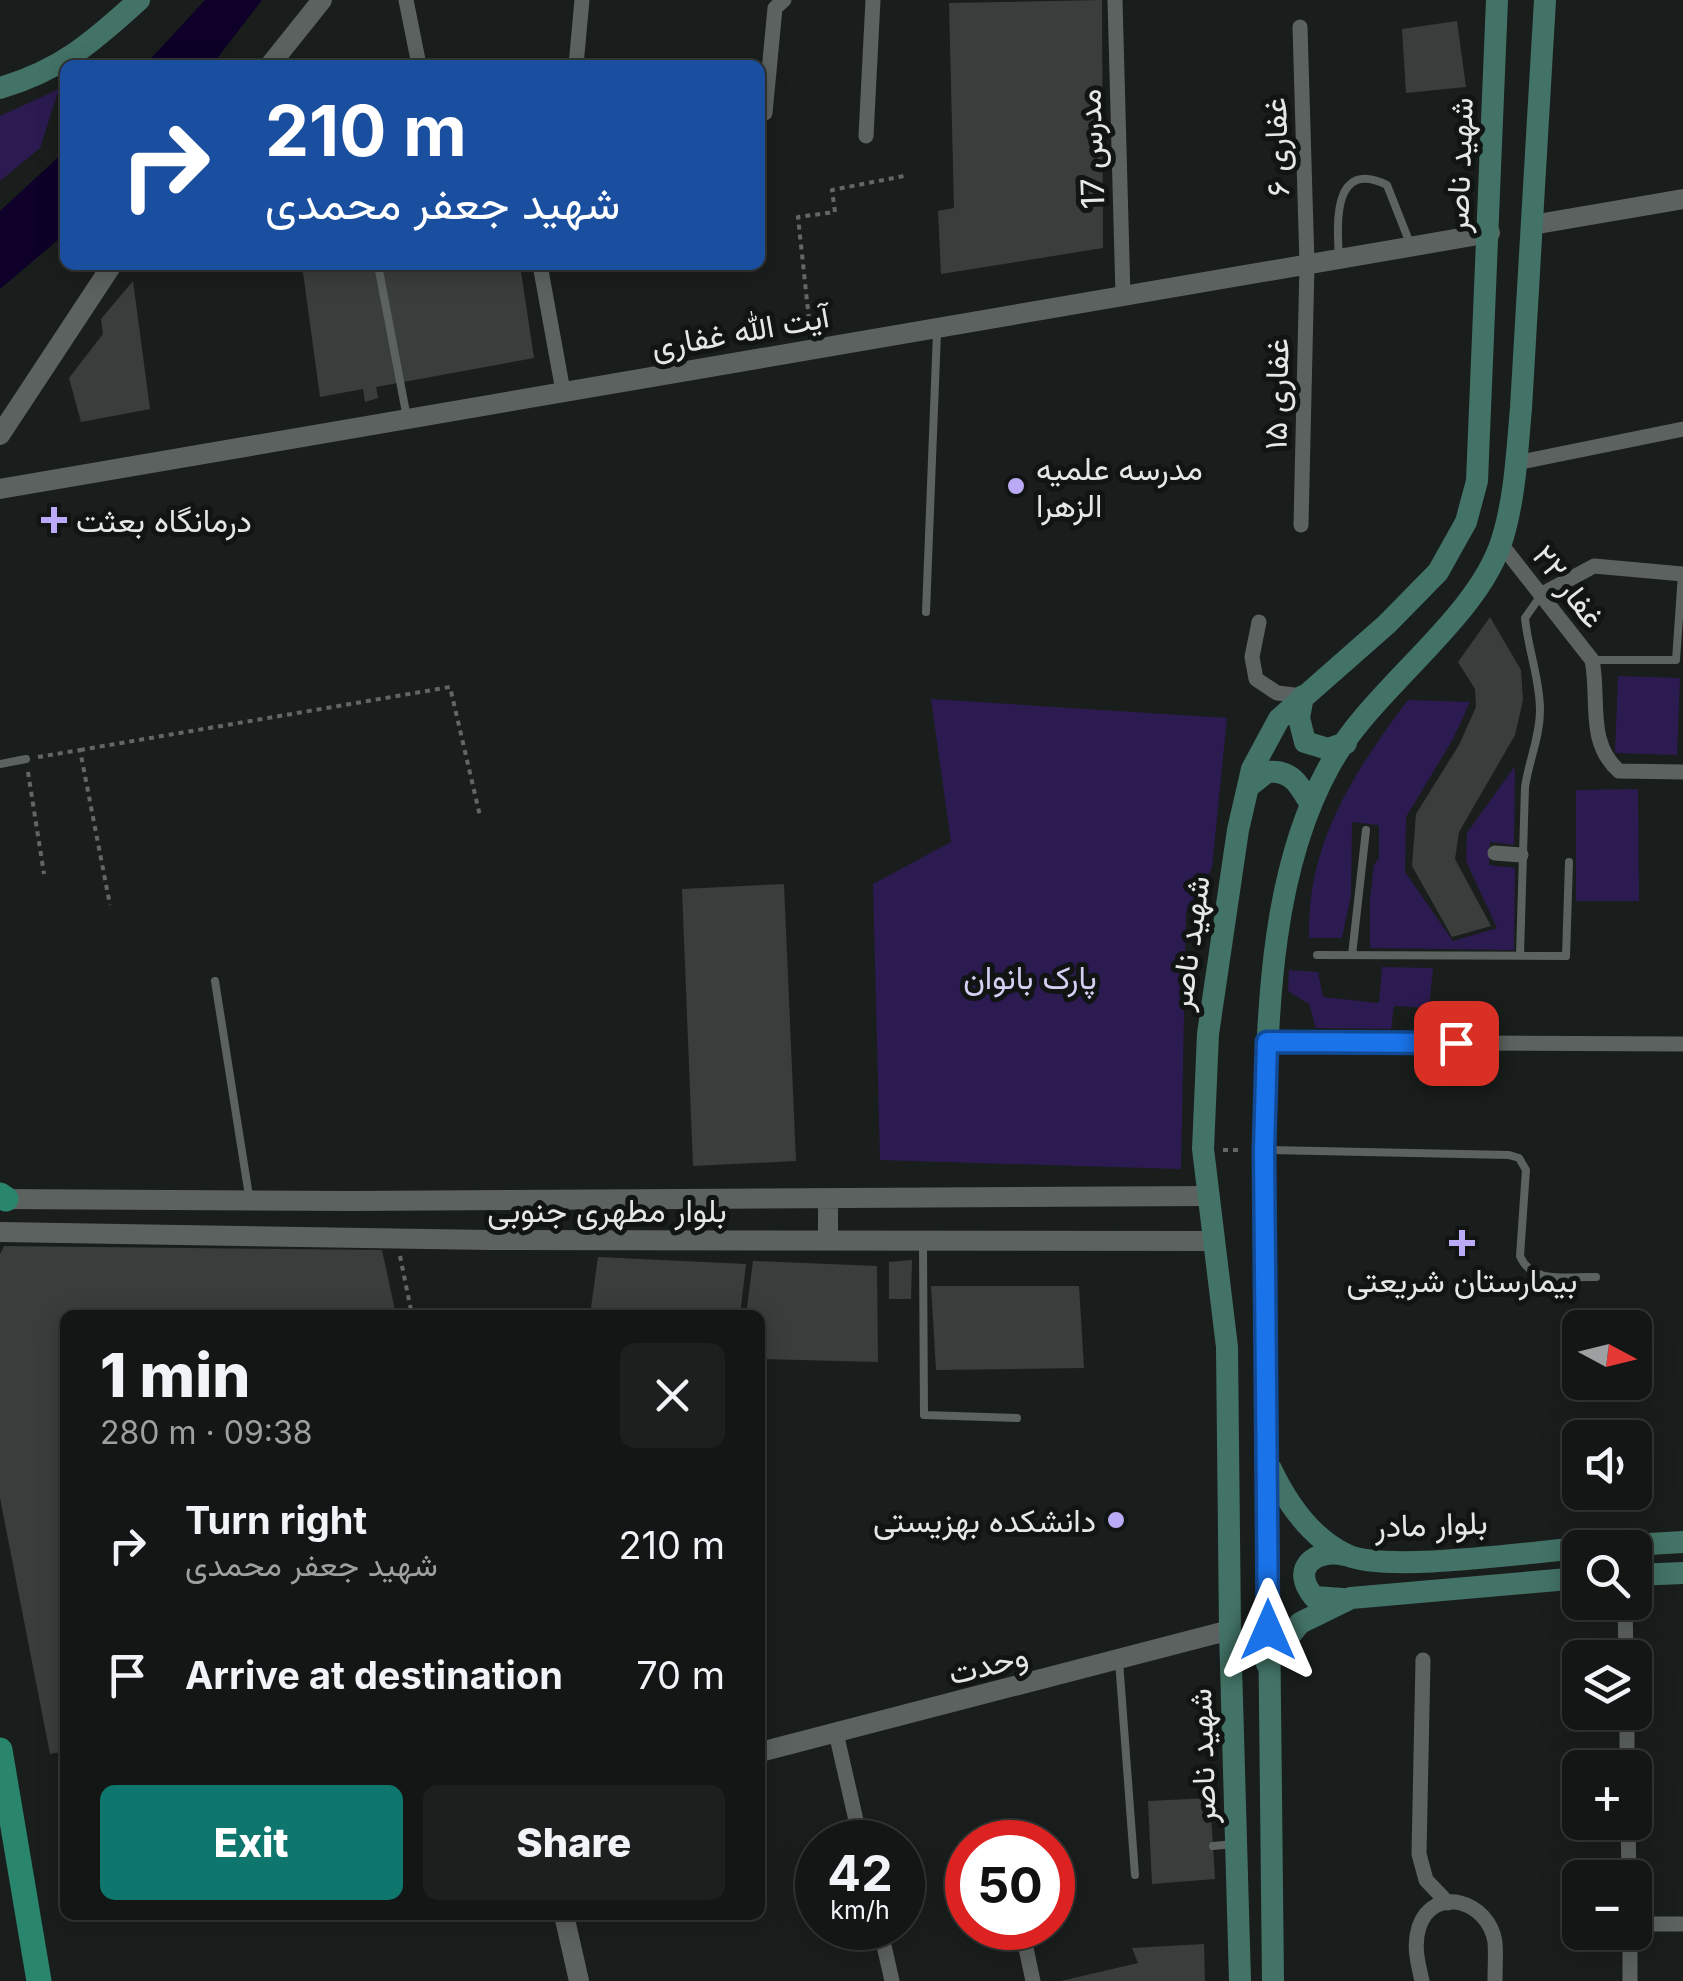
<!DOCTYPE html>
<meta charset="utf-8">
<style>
:root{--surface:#131615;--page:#1c1f1e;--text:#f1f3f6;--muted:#9d9fa0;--line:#323534;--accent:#0f766e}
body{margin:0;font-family:Inter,Vazirmatn,sans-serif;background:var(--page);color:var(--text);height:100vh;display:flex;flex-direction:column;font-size:38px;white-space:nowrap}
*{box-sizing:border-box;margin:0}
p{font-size:32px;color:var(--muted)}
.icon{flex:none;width:55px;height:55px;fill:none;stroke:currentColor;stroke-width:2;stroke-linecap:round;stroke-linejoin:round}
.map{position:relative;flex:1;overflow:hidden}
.details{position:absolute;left:60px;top:1310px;width:705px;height:610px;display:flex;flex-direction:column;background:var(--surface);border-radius:15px;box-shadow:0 5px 25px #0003,0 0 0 2px var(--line)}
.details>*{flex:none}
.guide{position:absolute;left:60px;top:60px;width:705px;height:210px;border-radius:15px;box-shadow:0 5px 25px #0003,0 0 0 2px var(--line);background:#1a4fa0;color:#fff;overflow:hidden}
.needle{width:65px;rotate:97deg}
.tools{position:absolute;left:1562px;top:1310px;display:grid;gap:20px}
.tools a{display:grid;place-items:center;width:90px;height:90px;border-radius:15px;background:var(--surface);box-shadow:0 5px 25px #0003,0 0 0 2px var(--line);font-size:50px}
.speed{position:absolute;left:795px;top:1820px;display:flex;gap:20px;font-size:50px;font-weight:700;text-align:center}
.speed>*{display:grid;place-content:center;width:130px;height:130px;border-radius:50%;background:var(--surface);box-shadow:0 5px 25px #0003,0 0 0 2px var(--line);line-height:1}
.speed small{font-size:25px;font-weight:400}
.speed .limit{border:15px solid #d22;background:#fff;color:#111}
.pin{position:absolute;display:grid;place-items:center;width:85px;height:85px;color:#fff;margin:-42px;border-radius:20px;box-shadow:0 5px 15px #0006}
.me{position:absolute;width:110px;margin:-55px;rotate:0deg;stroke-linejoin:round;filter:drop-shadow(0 0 8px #0008)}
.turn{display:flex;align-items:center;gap:35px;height:210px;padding:0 40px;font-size:45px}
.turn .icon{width:130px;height:130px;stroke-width:2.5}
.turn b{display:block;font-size:70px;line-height:85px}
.round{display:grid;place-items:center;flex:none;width:105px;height:105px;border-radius:15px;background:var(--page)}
.headline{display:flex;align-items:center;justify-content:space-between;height:170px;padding:0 40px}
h1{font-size:60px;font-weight:800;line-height:75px}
.cta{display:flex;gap:20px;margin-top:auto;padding:20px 40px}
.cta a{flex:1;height:115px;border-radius:15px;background:var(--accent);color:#fff;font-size:40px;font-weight:800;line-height:115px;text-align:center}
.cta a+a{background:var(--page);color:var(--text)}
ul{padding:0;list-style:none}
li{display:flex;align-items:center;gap:30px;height:130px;padding:0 40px}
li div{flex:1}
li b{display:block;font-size:38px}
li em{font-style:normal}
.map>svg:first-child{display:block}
.green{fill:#2c1b50}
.water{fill:#0e0028}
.building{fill:#393e3c}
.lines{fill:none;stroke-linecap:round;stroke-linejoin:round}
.path{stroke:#626765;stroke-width:4;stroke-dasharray:5 5;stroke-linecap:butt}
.service{stroke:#5c625f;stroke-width:8}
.minor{stroke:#5c625f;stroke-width:15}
.tertiary{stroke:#5c625f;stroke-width:20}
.secondary{stroke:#437366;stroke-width:22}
.primary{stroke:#2a856d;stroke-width:25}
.route-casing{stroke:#114b97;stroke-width:25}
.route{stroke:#1a73e8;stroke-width:18}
.poi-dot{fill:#bbaaf6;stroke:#101513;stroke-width:4}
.labels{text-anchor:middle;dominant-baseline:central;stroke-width:10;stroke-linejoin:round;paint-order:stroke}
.street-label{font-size:32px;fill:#e4e7e6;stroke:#101513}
.poi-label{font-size:32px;fill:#e4e7e6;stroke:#101513;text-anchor:start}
.park-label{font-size:32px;fill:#d6cff5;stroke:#101513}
</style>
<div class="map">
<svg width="1683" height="1981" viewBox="0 0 1683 1981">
<rect width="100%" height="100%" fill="#191e1c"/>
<path class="green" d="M59 89 40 148 0 181V116Z
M1618 676 1680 678 1677 755 1615 753Z
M931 699 1227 718 1212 868 1186 912 1181 1169 880 1160 873 884 951 842Z
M1408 700 1470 702 1453 739 1406 817 1405 872 1453 941 1497 928 1466 861 1467 833 1515 766 1514 845 1490 842 1489 865 1515 868 1514 950 1370 948V900L1374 865 1379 858V825L1352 822 1351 895 1342 938H1309C1307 842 1353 774 1408 700Z
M1638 789 1639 901H1576V790Z
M1382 967 1433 968 1429 1008 1394 1006 1391 1029 1316 1028 1309 1004 1288 991 1289 970 1318 972 1323 997 1379 1003Z"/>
<path class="water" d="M205 0H262L212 65H145Z
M65 151V234L0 289V211Z"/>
<path class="building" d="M1102 0 1103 248 941 274 938 211 954 208 949 3Z
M1457 21 1466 87 1406 93 1402 29Z
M302 265H520L534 358 376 387 378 398 365 402 363 389 320 397Z
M133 281 150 409 81 422 69 378 103 334 101 319Z
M1490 617 1521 670 1523 700 1515 735 1459 832 1455 859 1491 926 1452 937 1412 866 1416 814 1459 745 1476 707 1475 689 1458 662Z
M784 884 796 1161 693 1166 682 889Z
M4 1246 382 1250 396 1315H65V1751L50 1754 0 1498V1254Z
M598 1257 746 1264 740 1315H590Z
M912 1260 911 1299H889V1262Z
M753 1261 877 1266 878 1362 760 1359V1315H746Z
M931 1286H1079L1084 1368 936 1370Z
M1210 1798 1215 1879 1152 1884 1148 1801Z
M1204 1944 1205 1981H1061L1138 1963 1132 1948Z"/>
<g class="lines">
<path class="path" d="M810 329 798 217 835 212 832 190 904 176
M80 750 450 687 480 816
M38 757 80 750 110 905
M28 772 44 874
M1223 1150H1243
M400 1256 412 1315"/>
<path class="service" d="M1339 257C1337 225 1332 158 1387 185L1411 246
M378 265 407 418
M926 612 937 332
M1592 660H1676L1682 574
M0 764 26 759
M1317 955 1566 956 1569 862
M1352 955 1366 830
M1520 955 1525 787C1529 760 1540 737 1540 710 1540 679 1528 650 1525 618L1542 594
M215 981 249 1196
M1268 1150 1509 1155 1519 1158 1526 1170 1520 1256C1532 1285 1568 1276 1596 1277
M923 1245 924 1415 1017 1418
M1119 1661 1135 1875
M1213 1846 1234 1844"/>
<path class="minor" d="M406 0 419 65
M1115 0 1123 296
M1300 27 1307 264 1301 525
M576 65 582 0
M765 113 775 8 784 0
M866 136 873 0
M540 265 563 391
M1516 463 1683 429
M1501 544 1592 660C1600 699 1586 742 1619 771L1683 772
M1542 594 1594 566 1683 574
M1259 622 1252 657 1256 679 1277 693 1303 696
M1495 853 1521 855
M1267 1042 1683 1044
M1625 1602 1626 1658
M1423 1660 1419 1854 1426 1880 1448 1903
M1627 1712V1768
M836 1733 861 1842
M1628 1822 1629 1878
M1635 1924H1683
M880 1928 892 1981
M1630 1932V1981
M1023 1934 1033 1981
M1422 1981C1418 1963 1413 1946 1419 1927 1434 1884 1489 1901 1495 1942 1496 1954 1495 1968 1495 1981"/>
<path class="tertiary" d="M270 65 322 0
M1532 225 1683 199
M0 435 112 265
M0 489 1490 233
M828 1198V1240
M0 1199 351 1201 1208 1196
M0 1232 490 1240 1214 1241
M760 1752 1230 1630
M564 1915 579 1981"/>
<path class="secondary" d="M0 88C61 70 93 42 139 0
M1303 696 1299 718 1305 742 1328 749 1346 743
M1248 787 1267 772C1292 769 1300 786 1311 805
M1271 1469C1287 1503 1311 1538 1347 1555 1386 1573 1531 1552 1580 1548
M1582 1548 1683 1542
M1635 1575 1683 1573
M1343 1599 1314 1597C1290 1569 1314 1548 1345 1555
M1267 1664 1300 1623 1351 1598 1580 1578
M1240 1981 1230 1630 1227 1347 1203 1149 1208 1034 1238 830 1252 769 1279 719 1387 624 1438 572 1466 522 1477 481 1497 0
M1273 1981 1264 1150C1268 1024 1267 878 1330 765 1371 690 1475 621 1501 543 1515 501 1517 452 1521 408L1545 0"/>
<path class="primary" d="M0 1195 6 1199
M0 1750 39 1981"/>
</g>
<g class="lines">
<defs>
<path id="route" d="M1268 1630 1264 1150 1267 1042 1456 1043"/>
</defs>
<use href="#route" class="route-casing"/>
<use href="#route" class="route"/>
</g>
<g class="poi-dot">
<circle cx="1016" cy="486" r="10"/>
<path d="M49 505h10v10h10v10h-10v10h-10v-10h-10v-10h10z"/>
<path d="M1457 1228h10v10h10v10h-10v10h-10v-10h-10v-10h10z"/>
<circle cx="1116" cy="1520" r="10"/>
</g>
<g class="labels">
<g class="street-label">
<text transform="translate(1276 147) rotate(-92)">غفاری ۶</text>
<text transform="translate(1091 149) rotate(-92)">مدرس 17</text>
<text transform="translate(1459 165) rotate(-88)">شهید ناصر</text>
<text transform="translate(740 331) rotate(-10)">آیت الله غفاری</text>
<text transform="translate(1276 394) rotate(-89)">غفاری ۱۵</text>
<text transform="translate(1569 586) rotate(52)">غفار ۲۲</text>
<text transform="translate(1189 943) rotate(-82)">شهید ناصر</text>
<text x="607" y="1210">بلوار مطهری جنوبی</text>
<text transform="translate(1431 1524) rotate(-2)">بلوار مادر</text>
<text transform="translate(988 1664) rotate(-14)">وحدت</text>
<text transform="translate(1202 1756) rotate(-92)">شهید ناصر</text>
</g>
<g class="poi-label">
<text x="1036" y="468">مدرسه علمیه<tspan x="1036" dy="37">الزهرا</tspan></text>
<text x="76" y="520">درمانگاه بعثت</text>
<text x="1462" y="1280" text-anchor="middle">بیمارستان شریعتی</text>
<text x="1096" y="1520" text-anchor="end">دانشکده بهزیستی</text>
</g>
<g class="park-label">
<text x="1030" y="977">پارک بانوان</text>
</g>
</g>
</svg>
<div class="tools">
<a><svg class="needle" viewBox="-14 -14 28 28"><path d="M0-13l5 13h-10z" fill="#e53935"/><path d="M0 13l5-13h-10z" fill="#9d9fa0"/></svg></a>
<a><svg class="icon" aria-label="sound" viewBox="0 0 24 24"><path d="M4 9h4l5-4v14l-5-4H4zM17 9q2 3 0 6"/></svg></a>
<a><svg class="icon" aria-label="search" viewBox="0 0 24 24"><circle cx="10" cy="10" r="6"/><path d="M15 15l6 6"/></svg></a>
<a><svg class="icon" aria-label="layers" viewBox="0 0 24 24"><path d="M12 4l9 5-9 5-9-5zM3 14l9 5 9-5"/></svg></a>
<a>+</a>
<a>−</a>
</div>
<div class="speed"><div>42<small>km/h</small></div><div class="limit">50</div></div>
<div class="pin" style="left:1456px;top:1043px;background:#d93025"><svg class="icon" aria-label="arrive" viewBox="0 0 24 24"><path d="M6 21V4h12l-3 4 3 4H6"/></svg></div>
<svg class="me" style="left:1268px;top:1630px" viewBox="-20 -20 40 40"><path d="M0-17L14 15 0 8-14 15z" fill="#1a73e8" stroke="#fff" stroke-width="4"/></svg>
<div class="guide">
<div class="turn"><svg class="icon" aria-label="right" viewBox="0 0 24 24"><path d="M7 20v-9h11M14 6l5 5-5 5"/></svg><div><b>210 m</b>شهید جعفر محمدی</div></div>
</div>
<section class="details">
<div class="headline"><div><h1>1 min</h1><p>280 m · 09:38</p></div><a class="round"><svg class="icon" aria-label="close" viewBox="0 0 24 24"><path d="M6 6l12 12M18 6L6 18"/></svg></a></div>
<ul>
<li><svg class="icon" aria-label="right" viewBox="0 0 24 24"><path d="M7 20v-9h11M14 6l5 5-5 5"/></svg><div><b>Turn right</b><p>شهید جعفر محمدی</p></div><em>210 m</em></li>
<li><svg class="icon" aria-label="arrive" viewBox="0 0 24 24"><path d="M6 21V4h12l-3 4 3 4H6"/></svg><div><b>Arrive at destination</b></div><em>70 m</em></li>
</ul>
<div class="cta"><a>Exit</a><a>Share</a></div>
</section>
</div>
